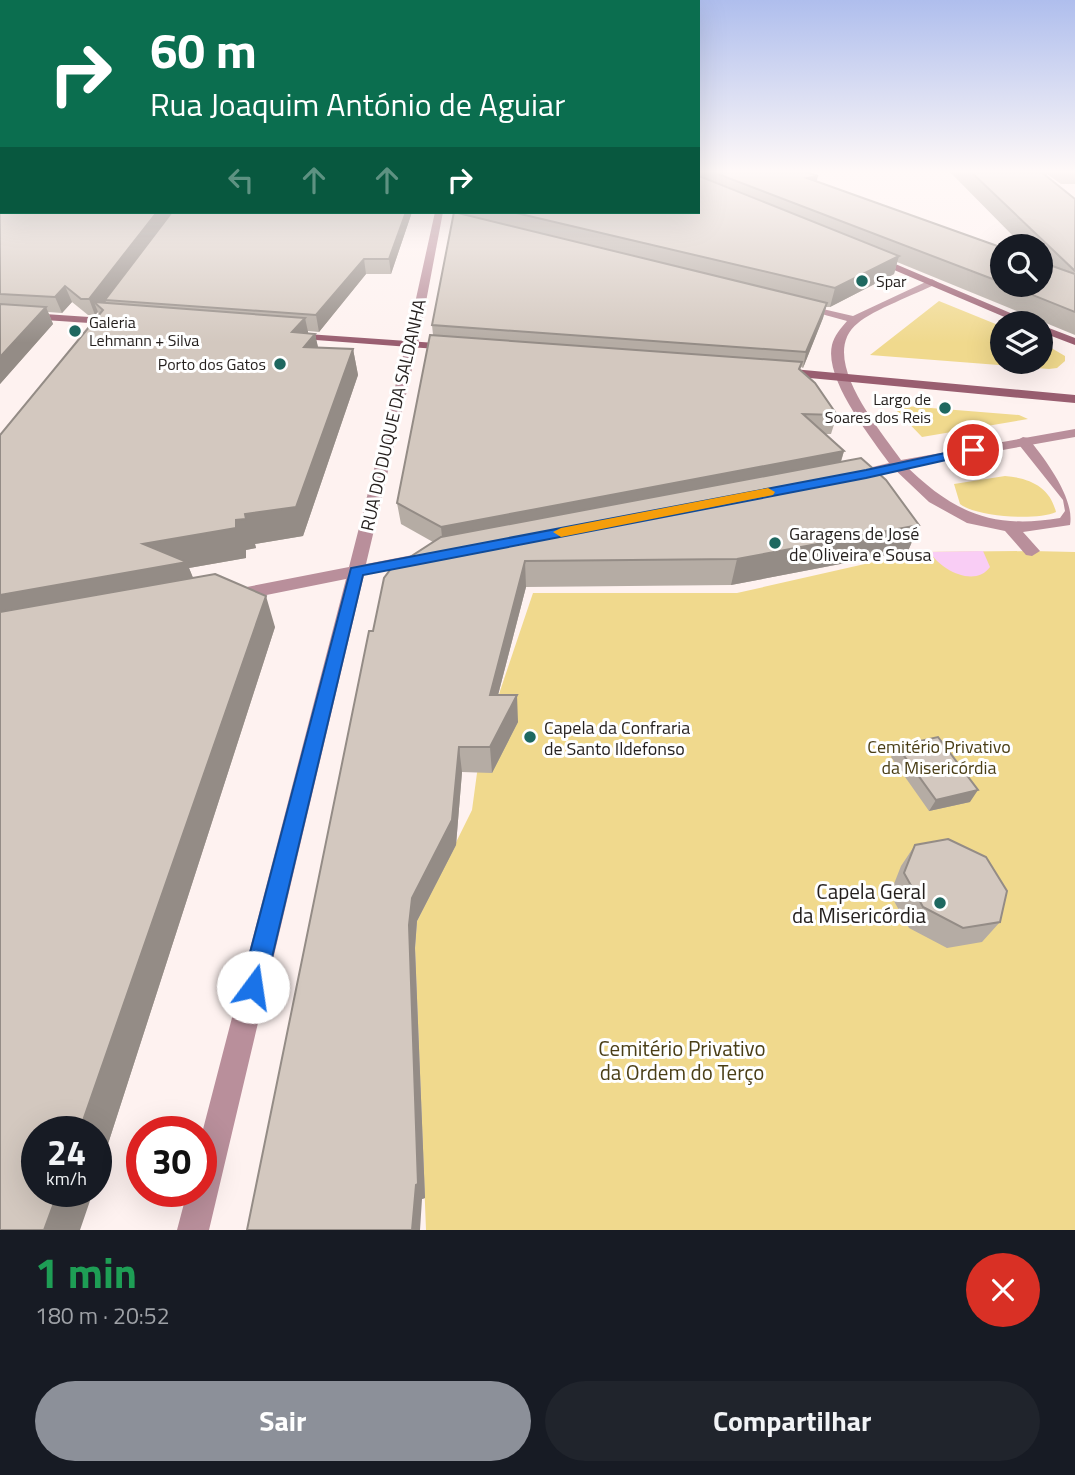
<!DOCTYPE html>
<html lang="pt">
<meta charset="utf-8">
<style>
:root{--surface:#171b24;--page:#20242c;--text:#f1f3f6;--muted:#9ea1a6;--accent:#8c9099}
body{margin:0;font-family:"Titillium Web",sans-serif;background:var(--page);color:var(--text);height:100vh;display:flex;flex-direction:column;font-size:26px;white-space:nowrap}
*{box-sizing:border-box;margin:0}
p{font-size:23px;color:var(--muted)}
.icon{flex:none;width:38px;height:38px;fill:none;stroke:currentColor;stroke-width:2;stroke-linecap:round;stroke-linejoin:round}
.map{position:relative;height:1230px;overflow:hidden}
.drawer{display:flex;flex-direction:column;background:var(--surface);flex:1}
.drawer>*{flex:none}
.top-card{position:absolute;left:0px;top:0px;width:700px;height:214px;box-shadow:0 7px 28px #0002;background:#0b6e4f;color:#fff;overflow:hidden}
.tools{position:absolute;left:990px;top:234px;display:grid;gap:14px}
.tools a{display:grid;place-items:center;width:63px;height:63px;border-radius:50%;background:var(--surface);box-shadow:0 7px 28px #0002;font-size:35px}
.speed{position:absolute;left:21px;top:1116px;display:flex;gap:14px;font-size:35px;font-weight:700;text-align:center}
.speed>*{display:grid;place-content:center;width:91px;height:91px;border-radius:50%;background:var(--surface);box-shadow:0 7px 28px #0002;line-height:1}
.speed small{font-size:18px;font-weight:400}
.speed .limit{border:10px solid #d22;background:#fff;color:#111}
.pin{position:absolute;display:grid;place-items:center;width:60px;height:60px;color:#fff;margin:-30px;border:4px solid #fff;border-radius:50%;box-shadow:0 2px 7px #0007}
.me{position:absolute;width:77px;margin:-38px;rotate:14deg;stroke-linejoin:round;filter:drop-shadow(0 0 5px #0008)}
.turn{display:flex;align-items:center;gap:24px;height:147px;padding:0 35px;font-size:32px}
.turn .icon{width:91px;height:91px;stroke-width:2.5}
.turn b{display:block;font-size:49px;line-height:60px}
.lanes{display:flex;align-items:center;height:66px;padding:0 35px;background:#0003;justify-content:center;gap:35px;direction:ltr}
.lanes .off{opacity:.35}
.round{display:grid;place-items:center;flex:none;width:74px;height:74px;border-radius:37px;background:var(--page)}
.overview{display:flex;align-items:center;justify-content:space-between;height:119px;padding:0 35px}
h1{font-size:42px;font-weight:700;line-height:52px;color:#1e9e55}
.primary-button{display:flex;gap:14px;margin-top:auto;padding:14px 35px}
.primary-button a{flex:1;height:80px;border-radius:42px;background:var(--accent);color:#fff;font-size:28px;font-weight:700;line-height:80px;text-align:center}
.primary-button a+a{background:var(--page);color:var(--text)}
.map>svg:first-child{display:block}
.green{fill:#f0d98d}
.water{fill:#f9cdf5}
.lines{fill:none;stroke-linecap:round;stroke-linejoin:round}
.lane{fill:#b98f9b;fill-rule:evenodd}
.street{fill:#b98f9b;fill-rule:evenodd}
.secondary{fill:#995e70;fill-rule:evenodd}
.wall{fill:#b5aca4}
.shaded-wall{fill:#948c86}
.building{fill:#d3c8bf;stroke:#948c86;stroke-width:2}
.route{fill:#1a73e8;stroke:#114b97;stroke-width:2}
.slow{fill:#f59e0b}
.poi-dot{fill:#1e6860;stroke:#fff;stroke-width:2.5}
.labels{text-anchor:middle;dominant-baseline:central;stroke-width:6;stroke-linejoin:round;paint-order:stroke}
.far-poi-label{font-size:16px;fill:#241f1d;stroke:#fff;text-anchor:start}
.street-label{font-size:18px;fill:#241f1d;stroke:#fff}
.poi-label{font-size:18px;fill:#241f1d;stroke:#fff;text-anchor:start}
.park-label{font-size:18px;fill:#4a3e16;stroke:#fff}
.near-poi-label{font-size:21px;fill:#241f1d;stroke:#fff;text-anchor:end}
.near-park-label{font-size:21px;fill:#4a3e16;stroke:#fff}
</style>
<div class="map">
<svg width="1075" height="1230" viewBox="0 0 1075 1230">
<rect width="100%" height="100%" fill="#fef2f0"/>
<path class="green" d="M939 301 1003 327V362H1041V342L1065 356V361L1057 368 1049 369 870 355Z
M906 406 1019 415 1028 419 922 437 897 411 898 407Z
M1005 476C1030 478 1050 487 1056 512 1036 521 977 517 960 504L954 484Z
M1032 551 1075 552V1230H426L415 948 417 921 472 810 477 773 500 691 533 593H737L918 552Z"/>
<path class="water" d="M983 551 990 567C975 588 940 570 930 552Z"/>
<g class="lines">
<path class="lane" d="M1023 437 1028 438C1045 459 1075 498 1070 525L1023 532 1040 551 1032 556 1026 555 1005 531 967 523 929 502 890 465 892 462H902C951 511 990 530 1060 518L1065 511 1063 500 1016 441Z"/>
<path class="street" d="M435 212H443L418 344 366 564 423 553 431 558 423 563 364 575 209 1230H177L187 1192H201V1137L346 579 231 602 222 596 231 590 349 567 406 344Z
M932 279 937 282 936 284C916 294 873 310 858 323 816 356 880 430 901 460L1075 429V437L897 469 853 480 848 479 846 476 848 473 889 463C870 436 824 379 832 345 834 336 841 328 847 321L796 307 801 304 853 316Z"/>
<path class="secondary" d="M873 257H879L1036 324H1021L873 261Z
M0 311 119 319 124 322 119 325 0 317Z
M1041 325 1075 338V345L1041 332Z
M293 333 450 344 456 347 450 350 289 338 287 336Z
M782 368 1075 395V403L778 375 776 372Z"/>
</g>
<path class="wall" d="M0 171 2 212H412L391 274H366L319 332 308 331V333L315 334 318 348 353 349 358 375 303 536 255 544 256 548 246 550V558L189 568 193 578 275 627 96 1181 99 315 98 312 95 315H88L72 302 62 313 48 312 53 324 0 384Z
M698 171H803L816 181 1003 248V285H1041V247H1024L949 171H1075V184H1061L1047 174 1046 176 1075 199V335L897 262 894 274 830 307H826L823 318 803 368 801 367 800 370 837 415 831 434H825L844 451 841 462 919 525 908 551 731 585 526 587 498 695 518 722 492 773 462 772 456 845 417 921 415 948 425 1198 422 1199 373 631 433 542 401 524 397 503 433 335 432 325 456 212H698Z
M897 746 970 802 929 811 891 757Z
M915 845 1000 922 982 942 947 948 909 928 890 894 901 866Z"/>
<path class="shaded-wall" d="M818 176 814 191 807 178Z
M157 212H172L105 300 106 302 101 308 94 302 98 312 95 315 89 299Z
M406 212H412L391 274 389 259Z
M899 256 894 274 830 307 835 288Z
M364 259 366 274 319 332 316 315Z
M65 286 72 302 62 313 55 297Z
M827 303 823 318 803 368 806 352Z
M46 307 53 324 0 384V357Z
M305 318 310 341 315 334 321 360 310 374 292 332Z
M353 349 358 375 303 536 255 544 256 548 246 550V558L189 568 199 592 0 628V595L143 544 236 520Z
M844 451 838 470 443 547 441 527Z
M919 525 908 551 731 585 737 559Z
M525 561 526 587 491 722 490 695Z
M266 596 275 627 96 1181V1132H79Z
M517 695 518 722 492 773 490 747Z
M459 747 462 772 456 845 417 921 415 948 425 1198 422 1199 420 1230H412L409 925 412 898Z
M978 790 970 802 929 811 936 800Z
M58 1192H93L80 1230H44Z"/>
<path class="building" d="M0 171H2V212H157L89 299H81L65 286 55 297 0 294Z
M698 171 699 176 899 256 835 288 512 212H698Z
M710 171H803L818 176 807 178 1003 248V283Z
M970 171H1040L1075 199V271Z
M172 212H406L389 259H364L316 315 105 300Z
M454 212 827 303 806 352 432 325Z
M1041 262 1075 274V312L1008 285H1041Z
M94 302 305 318 292 332 315 334 304 347 353 349 296 507 245 514 246 519 236 520V528L143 544 187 562 0 595V435L103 310Z
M0 304 46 307 0 357Z
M430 335 802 362 799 369 815 383 837 415 803 414 844 451 441 527 397 503Z
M861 458 886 480 919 525 737 559 525 561 490 695H517L490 747H459L452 820 412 898 409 925 418 1184 416 1185 412 1230H247L369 631H373L384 578 390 570 441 537Z
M215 574 266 596 79 1132H37V1192H58L44 1230H0V612Z
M938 737 978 790 936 800 897 746Z
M948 839 986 857 1007 891 1000 922 963 928 923 907 904 873 915 845Z"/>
<linearGradient id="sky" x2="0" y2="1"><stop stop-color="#afbeed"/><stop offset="0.5" stop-color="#fff9f8"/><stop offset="1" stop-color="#fff9f8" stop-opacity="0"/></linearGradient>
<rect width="1075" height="343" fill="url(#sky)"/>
<path class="route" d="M973 447 979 450 977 453 866 478 363 575 265 987 262 995 253 999 245 995 241 987 351 568 866 470Z"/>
<path class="slow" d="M768 488 775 492 773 495 561 537 553 532 561 528Z"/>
<g class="poi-dot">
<circle cx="862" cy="281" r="7"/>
<circle cx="75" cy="331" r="7"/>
<circle cx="280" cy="364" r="7"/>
<circle cx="945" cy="408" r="7"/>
<circle cx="775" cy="543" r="7"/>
<circle cx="530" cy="737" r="7"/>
<circle cx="940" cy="903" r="7"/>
</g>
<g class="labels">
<g class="far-poi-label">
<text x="876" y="281">Spar</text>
<text x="89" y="322">Galeria<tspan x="89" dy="18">Lehmann + Silva</tspan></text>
<text x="266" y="364" text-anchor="end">Porto dos Gatos</text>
<text x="931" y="399" text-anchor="end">Largo de<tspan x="931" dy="18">Soares dos Reis</tspan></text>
</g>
<g class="street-label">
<text transform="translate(393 415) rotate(-77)">RUA DO DUQUE DA SALDANHA</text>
</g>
<g class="poi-label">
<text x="789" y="533">Garagens de José<tspan x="789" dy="21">de Oliveira e Sousa</tspan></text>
<text x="544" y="727">Capela da Confraria<tspan x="544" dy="21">de Santo Ildefonso</tspan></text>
</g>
<g class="park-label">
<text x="939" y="746">Cemitério Privativo<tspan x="939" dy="21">da Misericórdia</tspan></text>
</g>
<g class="near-poi-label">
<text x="926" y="891">Capela Geral<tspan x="926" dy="24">da Misericórdia</tspan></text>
</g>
<g class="near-park-label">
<text x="682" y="1048">Cemitério Privativo<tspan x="682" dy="24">da Ordem do Terço</tspan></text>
</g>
</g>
</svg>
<div class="tools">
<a><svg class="icon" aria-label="search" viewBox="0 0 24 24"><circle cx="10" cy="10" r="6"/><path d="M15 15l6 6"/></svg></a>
<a><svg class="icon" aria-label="layers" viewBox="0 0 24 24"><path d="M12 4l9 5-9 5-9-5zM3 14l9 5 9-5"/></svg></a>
</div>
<div class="speed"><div>24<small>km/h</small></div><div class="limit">30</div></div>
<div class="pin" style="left:973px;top:450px;background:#d93025"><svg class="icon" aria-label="arrive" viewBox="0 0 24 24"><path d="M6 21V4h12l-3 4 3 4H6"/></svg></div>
<svg class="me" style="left:253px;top:987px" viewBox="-20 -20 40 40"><circle r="19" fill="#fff"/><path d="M0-13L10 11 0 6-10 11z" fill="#1a73e8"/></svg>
<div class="top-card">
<div class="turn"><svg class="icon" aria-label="right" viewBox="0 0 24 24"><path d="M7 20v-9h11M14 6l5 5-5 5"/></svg><div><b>60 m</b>Rua Joaquim António de Aguiar</div></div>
<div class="lanes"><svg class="icon off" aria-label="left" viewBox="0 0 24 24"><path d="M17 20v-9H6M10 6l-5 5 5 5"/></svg><svg class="icon off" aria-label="ahead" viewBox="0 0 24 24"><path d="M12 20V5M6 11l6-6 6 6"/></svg><svg class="icon off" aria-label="ahead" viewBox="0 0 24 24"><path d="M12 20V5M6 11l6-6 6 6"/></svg><svg class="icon" aria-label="right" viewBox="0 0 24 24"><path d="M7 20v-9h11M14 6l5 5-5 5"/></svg></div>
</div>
</div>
<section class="drawer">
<div class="overview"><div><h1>1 min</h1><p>180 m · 20:52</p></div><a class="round" style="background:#d93025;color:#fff"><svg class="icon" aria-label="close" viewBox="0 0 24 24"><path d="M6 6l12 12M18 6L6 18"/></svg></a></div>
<div class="primary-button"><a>Sair</a><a>Compartilhar</a></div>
</section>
